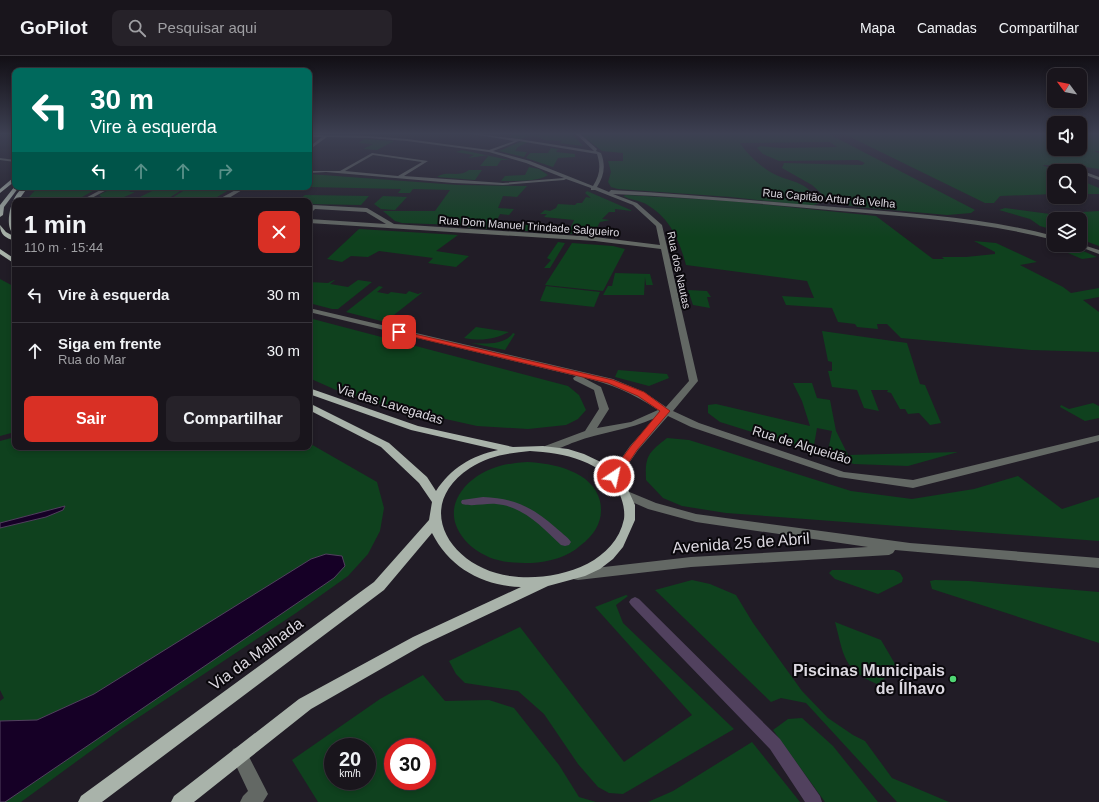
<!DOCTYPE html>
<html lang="pt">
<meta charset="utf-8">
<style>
:root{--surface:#19151c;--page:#262229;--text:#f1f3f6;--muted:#9f9fa3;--line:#37343b;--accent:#d93025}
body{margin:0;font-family:Helvetica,sans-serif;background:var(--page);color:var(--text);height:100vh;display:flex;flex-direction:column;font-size:15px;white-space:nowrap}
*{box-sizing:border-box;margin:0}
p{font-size:13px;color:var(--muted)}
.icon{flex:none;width:22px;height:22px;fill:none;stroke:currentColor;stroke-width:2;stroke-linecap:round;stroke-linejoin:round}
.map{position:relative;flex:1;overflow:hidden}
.panel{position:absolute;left:12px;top:142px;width:300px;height:252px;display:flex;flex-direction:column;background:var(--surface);border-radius:8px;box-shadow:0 2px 6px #0003,0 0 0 1px var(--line)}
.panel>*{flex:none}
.top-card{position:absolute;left:12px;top:12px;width:300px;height:122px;border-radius:8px;box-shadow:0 2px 6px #0003,0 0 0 1px var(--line);background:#00695c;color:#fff;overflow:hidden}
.needle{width:26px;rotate:302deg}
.buttons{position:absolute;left:1047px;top:12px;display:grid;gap:8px}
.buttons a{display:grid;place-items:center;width:40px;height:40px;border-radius:8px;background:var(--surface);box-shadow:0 2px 6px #0003,0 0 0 1px var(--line);font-size:20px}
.speed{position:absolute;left:324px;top:682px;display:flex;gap:8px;font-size:20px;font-weight:700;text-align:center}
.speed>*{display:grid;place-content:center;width:52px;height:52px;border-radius:50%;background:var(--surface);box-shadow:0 2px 6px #0003,0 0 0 1px var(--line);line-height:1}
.speed small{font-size:10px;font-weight:400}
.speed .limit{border:6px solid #d22;background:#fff;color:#111}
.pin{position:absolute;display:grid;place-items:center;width:34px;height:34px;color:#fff;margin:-17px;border-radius:8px;box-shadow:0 2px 6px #0006}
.me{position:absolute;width:44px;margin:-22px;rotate:34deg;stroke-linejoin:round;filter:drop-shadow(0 0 3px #0008)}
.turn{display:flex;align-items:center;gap:14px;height:84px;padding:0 12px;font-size:18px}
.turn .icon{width:52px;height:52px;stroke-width:2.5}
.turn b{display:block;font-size:28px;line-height:34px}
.lanes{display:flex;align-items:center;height:38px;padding:0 12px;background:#0003;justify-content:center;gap:20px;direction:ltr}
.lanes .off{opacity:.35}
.round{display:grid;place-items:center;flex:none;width:42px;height:42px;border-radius:8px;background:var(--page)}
.summary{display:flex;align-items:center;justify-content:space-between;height:68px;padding:0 12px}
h1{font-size:24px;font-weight:700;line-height:30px}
.cta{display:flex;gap:8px;margin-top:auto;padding:8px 12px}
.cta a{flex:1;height:46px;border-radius:8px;background:var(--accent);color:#fff;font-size:16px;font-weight:700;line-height:46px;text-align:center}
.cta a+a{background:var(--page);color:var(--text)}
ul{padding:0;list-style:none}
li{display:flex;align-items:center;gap:12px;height:56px;padding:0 12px;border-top:1px solid var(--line)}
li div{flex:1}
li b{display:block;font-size:15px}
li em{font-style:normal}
header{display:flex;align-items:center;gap:24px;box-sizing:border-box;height:56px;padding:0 20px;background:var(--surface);border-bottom:1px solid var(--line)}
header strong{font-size:19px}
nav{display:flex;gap:22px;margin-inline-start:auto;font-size:14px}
.search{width:280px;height:36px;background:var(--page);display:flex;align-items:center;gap:10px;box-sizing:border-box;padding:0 14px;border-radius:8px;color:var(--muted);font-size:15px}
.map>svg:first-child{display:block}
.green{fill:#0f411e;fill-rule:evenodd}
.water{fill:#160026;stroke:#51415e}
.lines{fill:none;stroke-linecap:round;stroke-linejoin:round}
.stream{fill:#51415e;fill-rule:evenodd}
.minor{fill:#636864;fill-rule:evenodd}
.major{fill:#a9b3aa;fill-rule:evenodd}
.route{fill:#d93025;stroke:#8d1f18}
.poi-dot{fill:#50d674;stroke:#0a080c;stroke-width:1.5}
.labels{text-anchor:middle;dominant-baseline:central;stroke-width:4;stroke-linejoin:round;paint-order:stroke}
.far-street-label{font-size:11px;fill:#dcd8e0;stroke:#0a080c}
.street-label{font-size:13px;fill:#dcd8e0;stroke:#0a080c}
.near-street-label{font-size:16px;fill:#dcd8e0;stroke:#0a080c}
.near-poi-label{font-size:16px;font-weight:bold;fill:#dcd8e0;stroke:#0a080c;text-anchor:end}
</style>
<header>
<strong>GoPilot</strong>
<div class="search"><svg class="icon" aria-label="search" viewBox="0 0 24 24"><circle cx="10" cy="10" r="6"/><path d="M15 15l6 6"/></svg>Pesquisar aqui</div>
<nav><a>Mapa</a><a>Camadas</a><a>Compartilhar</a></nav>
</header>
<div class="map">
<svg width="1099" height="746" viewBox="0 0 1099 746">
<rect width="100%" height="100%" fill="#211c26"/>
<path class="green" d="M528 77H571L583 90 559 87 562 85 544 84 537 80H530L521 83 509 81 513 78 544 79Z
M579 77H827L975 154 971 157 947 159 859 151 832 147 812 129 782 112 784 107 862 109 865 107 858 104 779 105 763 98 757 92 760 90 781 92 837 91 830 86 740 87C748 99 761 111 774 118 795 128 806 124 819 147L811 150 731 141 618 133 611 131 608 126 611 116 608 105H623V97L602 95Z
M842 77H1054V93H1080V77H1099V95H1094L1099 97V113L1071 109H1042L1056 115H1054V138L1000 140 994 147H985Z
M364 83 394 85 377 94 363 93 373 88 359 87Z
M522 85 528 86 518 91 515 95 527 96 524 101 499 95Z
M551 92 558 93 556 96 575 98V101L558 102 553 111 526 102 530 97H548Z
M462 94 509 104H501L497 110H480L489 99 468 102 474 99 456 96Z
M529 111 539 113 548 119C539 126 513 125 501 125L505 120 525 119Z
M469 114H482L475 124 437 121C447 114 459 122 469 114Z
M309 118 458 129 527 130 517 141 503 140 498 152 514 153 509 159 500 158 496 166 541 170 571 171 574 164 544 161 547 158H540L545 154 550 155 556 152 558 148 575 149 577 147H582L586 141 591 142 585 137 587 135 633 155 615 153V156H609L602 163 610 164 600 166 593 179 463 171 458 169 402 167 395 165 383 155H435L450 134 413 133 410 137H398L401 133 309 131Z
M1080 124 1099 132V138H1080Z
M38 131H100L82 141 83 145H27L29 141Z
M115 131H127L123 134H133L129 136H135C126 141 108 148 99 139Z
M209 131H234L217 141 172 142 183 135 206 133Z
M154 134 180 135 169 142H138Z
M305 139 369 140 361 149 309 148V145H297Z
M626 139 730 145 876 160 933 203H944L942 201H966L995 198V196L974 185 996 187 1037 206 1020 209 1063 231 1071 237 1099 232V241L1083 244 1099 256V296L1031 294 901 282 887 268H877L878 273 857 271 855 268 838 266 832 252 786 249 782 240 814 242 807 225 686 209C679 183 670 162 646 148 639 144 630 144 623 140Z
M383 140 407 141 395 154 381 153 374 148Z
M1005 152 1050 158 1099 155V190L1080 183V163H1054V174L1040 170 1030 163 999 154Z
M359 173 458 179 436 195 469 200 456 211 428 207 433 202 379 195 368 201 351 200 342 206 327 203Z
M558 186 565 187 550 212H544L551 204 547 202Z
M572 187 613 190 625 193 603 235 545 229Z
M1069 189 1097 201 1082 203 1054 191Z
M615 217 650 218 653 229H646L645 221 644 239H603L608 230H612Z
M0 223 15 231V376L0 380Z
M334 224H335L330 228 348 231 358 224 372 226 338 253H332L309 247V226L328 227Z
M379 230 383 231 377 236 388 238 391 236 406 238 409 235 418 238 423 236 385 266 346 256Z
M546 230 600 236 594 251 540 245Z
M688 234 707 235 711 241H707L710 252 693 249Z
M309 262 568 330 579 339 586 354 578 363 566 369 528 373 477 370 387 350 336 334 309 322Z
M476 271 509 276C493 284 481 285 464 282Z
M822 275 907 287 920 328 925 329 941 367 930 369 919 357 908 358 905 353H900L891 337 887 336 888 334H871L879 355 864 352 857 334 832 331 828 315H832V306L828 305Z
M513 277 515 278 505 294 471 287C484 288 505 289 513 277Z
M618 314 667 318 669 322 649 330 615 321Z
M793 327H812L817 342 830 344 836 375 848 399 958 396 908 410 854 408 827 400 832 375 817 372 813 395 720 366 708 357V349L716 348 810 370 802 345Z
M1093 347 1099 350V362L1085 365 1060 351 1061 349 1069 353Z
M15 381V391H309V387L377 426 384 452 380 475 368 498 348 520 296 557 121 673 21 746H5L51 713 94 638 37 664 0 665V645L4 642 0 634V472L46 461 63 454 65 450 0 467V385Z
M667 382 689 384 851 435 912 443 974 433 1018 420 1062 453 1099 441V485L726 457 682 450 663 442 646 424C645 400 648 397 667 382Z
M527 406C552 407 593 415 600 445 604 463 596 478 581 489 568 501 549 506 531 507 520 507 508 507 498 504 470 497 442 468 459 439 466 427 478 418 491 413 503 408 515 407 527 406Z
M832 514H894L900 517 903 522 902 526 878 538 835 523 829 517Z
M692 524 710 528 736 539 753 567 802 635 828 662 853 679 865 685 892 722 949 746H897L806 647 781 642 771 646 655 534Z
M935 524 969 525 1099 536V587L932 533 930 525Z
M626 539 628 540 616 549 623 567 734 673 623 738 609 737 598 731 578 708 544 658 518 635 465 627 456 618 449 605 520 571 624 706 692 659 595 551Z
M835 566 881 584 898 613 877 628C842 613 844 599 835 566Z
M423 619 445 645 489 644 514 652 559 709 579 741 596 746H318L292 704 380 643ZM333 691H367V725H333ZM393 691H427V725H393Z
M802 662 833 690 878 746H825L773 674 788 663Z
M752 686 800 746H648L673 735Z"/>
<path class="water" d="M65 450 63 454 46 461 0 472V467Z
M326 498 342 500 345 510 334 522 5 746H0V665L37 664 94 638 311 503Z"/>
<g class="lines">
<path class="stream" d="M483 441C514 442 532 451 555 471 560 476 567 480 571 486L569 489 565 490 561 489C543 472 523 450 496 448 486 447 473 451 462 448L461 446 462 444Z
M635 541 639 543 780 683 820 740 822 746H805L770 693 631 549 629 546 631 543Z"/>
<path class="minor" d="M467 77 519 83 594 95 575 77H579L597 93 596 95 601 97C606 110 604 120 597 131L609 136 611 134C690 138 768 146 847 152 917 158 986 162 1054 180V184C984 166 913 161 840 155 765 148 689 141 613 138L637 147 662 169 698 325 673 355 699 367 844 416 913 424 1099 379V385L913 432 839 421 691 371 668 360 638 394 618 423 614 424 609 420 630 390 655 362C629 374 601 376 575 386 566 389 554 396 545 394L544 392 545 390 585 375 599 353 594 334 574 324 573 322 576 320 309 256V252L613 323 644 336 666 351 689 325 661 193 595 185 309 167V163L386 168 366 156 315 153 309 159V153L313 149 367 152 394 168 595 181 660 189 656 170 633 149 595 134H591V132L566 123 564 124 503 129 453 127 326 116 309 117V115H340L372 97 428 105 404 120 503 127 564 122 526 107 489 96 407 85 369 82 327 81 309 94V91L322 81H309V79L369 80 407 83 489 94 514 85ZM519 85 597 98C601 110 600 119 593 130L530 105 493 95ZM373 99 422 106 398 120 345 115ZM582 321C611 328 633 337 658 354L631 366 597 372 609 353 601 331Z
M0 102 15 104V106L0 104Z
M1079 115H1083L1099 121V124L1080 117Z
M106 131H112L90 143 221 142 241 131H247L224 145H80Z
M1080 188 1099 194V198L1075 189H1080Z
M627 435 656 447 696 458 910 487 1099 502V512L895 494 893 497 889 499 691 511 578 524 573 523 571 519 573 515 578 514 691 501 868 491 696 466 648 453 623 442 621 439 623 436Z
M239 691 245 693 265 732 268 738 263 746H240L243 740 248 735 231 699 233 693Z"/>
<path class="major" d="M13 122H15V125L0 137V133Z
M15 130 19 131 4 151 3 159 0 161V149Z
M23 131H28L18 145H15V179C4 173 10 149 15 141 17 137 20 134 23 131Z
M0 169 6 176 15 181V185C6 182 0 179 0 169Z
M0 193 15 203V208L0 198Z
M309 332 418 370 513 391 543 390 568 393 584 398 607 409 625 427 635 449V464L623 491 613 503 600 513 585 520 548 530 423 589 311 653 194 746H171L174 740 299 643 413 581 521 531C482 530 449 511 432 477L384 534 102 746H78L81 740 374 526 429 464 432 446 419 427 381 391 309 354V347L389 387 427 421 436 435C451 412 471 400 498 394L411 374 309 338ZM530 395C563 397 605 404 620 439 623 446 625 455 624 463 614 511 551 526 510 520 453 513 410 452 470 412 488 400 509 397 530 395Z"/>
</g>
<linearGradient id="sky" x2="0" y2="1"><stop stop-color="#120f15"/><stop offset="0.43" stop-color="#3d4052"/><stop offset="1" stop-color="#3d4052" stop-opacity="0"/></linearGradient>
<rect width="1099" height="181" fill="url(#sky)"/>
<path class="route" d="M397 274 613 324 644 336 670 355 637 394 618 423H611L609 420 631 390 660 355 638 340 608 327 397 277Z"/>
<circle class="poi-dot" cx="953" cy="623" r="4"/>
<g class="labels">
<g class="far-street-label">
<text transform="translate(829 142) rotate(5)">Rua Capitão Artur da Velha</text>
<text transform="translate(529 170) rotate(4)">Rua Dom Manuel Trindade Salgueiro</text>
<text transform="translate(679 214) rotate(78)">Rua dos Nautas</text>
</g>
<g class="street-label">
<text transform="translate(390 348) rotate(17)">Via das Lavegadas</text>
<text transform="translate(802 389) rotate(17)">Rua de Alqueidão</text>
</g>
<g class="near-street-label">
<text transform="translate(741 487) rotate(-4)">Avenida 25 de Abril</text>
<text transform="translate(256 598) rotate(-36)">Via da Malhada</text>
</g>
<g class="near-poi-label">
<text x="945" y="614">Piscinas Municipais<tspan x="945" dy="18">de Ílhavo</tspan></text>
</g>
</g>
</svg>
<div class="buttons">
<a><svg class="needle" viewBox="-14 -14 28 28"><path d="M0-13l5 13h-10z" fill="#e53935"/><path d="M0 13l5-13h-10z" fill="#9f9fa3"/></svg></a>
<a><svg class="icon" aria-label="sound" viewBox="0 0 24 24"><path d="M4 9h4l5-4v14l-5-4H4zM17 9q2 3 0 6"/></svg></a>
<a><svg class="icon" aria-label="search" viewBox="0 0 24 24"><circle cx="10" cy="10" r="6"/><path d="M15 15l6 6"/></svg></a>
<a><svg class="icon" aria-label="layers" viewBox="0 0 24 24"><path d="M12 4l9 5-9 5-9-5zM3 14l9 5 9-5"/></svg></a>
</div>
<div class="speed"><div>20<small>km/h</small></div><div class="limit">30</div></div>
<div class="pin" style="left:399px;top:276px;background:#d93025"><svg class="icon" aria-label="arrive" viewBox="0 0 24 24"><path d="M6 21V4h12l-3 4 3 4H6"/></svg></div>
<svg class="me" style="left:614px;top:420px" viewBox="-20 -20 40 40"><circle r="17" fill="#d93025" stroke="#fff" stroke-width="3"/><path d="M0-11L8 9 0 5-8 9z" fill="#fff"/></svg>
<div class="top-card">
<div class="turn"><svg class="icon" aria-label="left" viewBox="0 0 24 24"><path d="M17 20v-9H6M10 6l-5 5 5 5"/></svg><div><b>30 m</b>Vire à esquerda</div></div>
<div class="lanes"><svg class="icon" aria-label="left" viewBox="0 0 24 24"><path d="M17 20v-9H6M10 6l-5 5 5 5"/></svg><svg class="icon off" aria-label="ahead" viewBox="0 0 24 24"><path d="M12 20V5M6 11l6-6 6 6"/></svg><svg class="icon off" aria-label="ahead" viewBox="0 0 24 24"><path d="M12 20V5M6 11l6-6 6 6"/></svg><svg class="icon off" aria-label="right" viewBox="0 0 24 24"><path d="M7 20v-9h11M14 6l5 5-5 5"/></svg></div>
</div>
<section class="panel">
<div class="summary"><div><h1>1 min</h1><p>110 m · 15:44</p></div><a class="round" style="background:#d93025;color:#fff"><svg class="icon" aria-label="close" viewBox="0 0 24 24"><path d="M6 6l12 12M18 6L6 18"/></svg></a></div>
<ul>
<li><svg class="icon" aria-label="left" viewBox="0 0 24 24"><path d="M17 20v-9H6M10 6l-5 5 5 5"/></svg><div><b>Vire à esquerda</b></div><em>30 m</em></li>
<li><svg class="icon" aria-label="ahead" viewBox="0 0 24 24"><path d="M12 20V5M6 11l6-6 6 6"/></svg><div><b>Siga em frente</b><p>Rua do Mar</p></div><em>30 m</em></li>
</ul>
<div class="cta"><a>Sair</a><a>Compartilhar</a></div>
</section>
</div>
